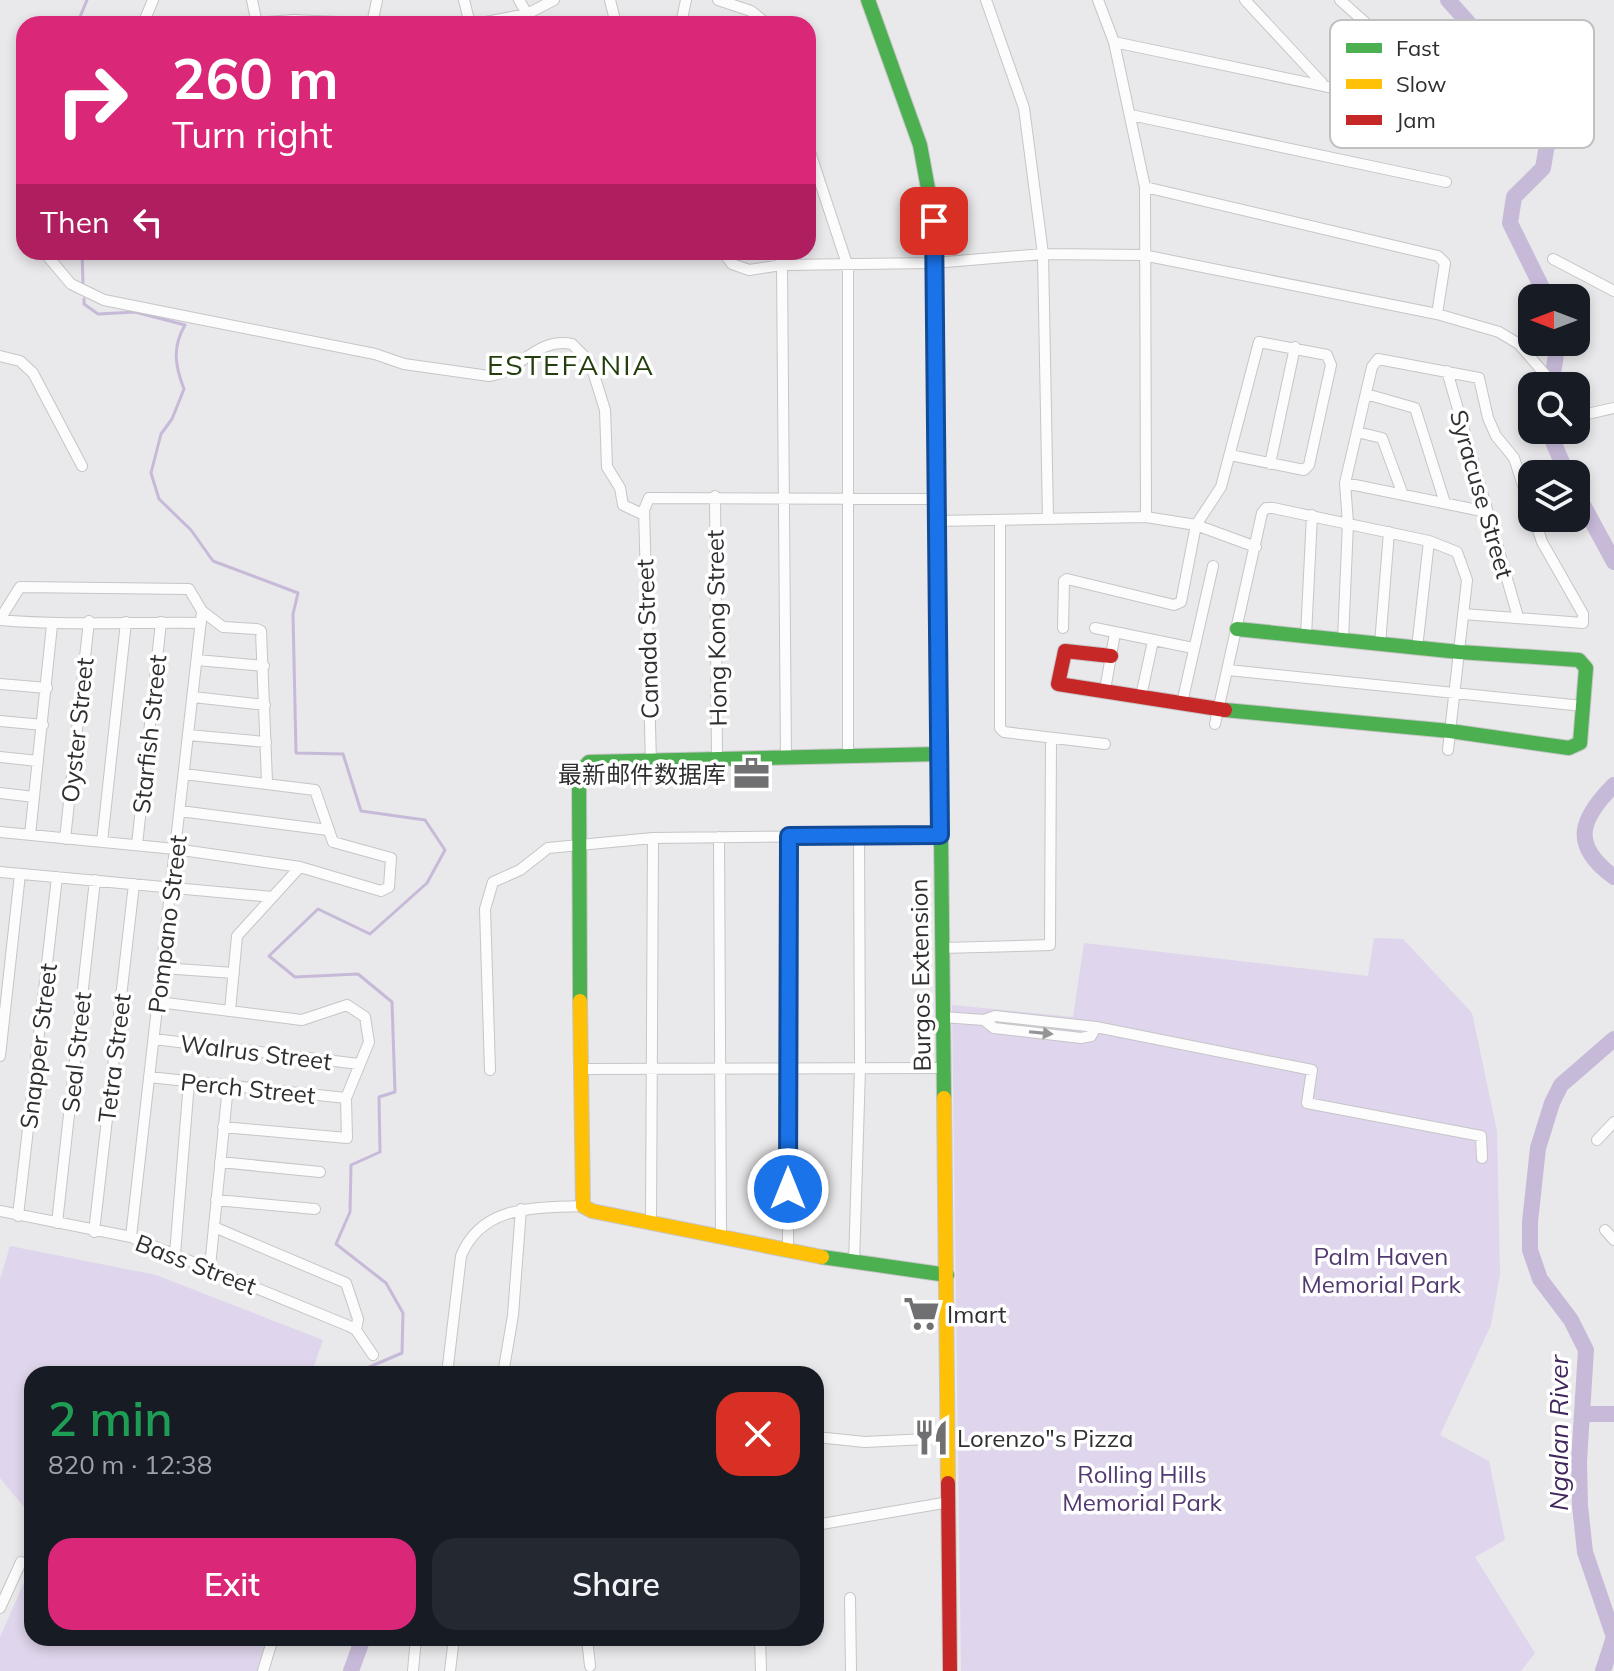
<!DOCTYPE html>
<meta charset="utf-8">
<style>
:root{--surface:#171b24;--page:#242831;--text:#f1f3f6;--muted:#9ea1a6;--accent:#db2777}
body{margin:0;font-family:Mulish,"Noto Sans SC",sans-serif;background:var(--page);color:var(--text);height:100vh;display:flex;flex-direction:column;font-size:30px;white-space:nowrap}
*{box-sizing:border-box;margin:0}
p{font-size:26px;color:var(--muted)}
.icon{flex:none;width:44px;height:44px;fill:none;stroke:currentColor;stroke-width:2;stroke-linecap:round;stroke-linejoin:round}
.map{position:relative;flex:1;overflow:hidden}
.details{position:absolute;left:24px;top:1366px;width:800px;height:280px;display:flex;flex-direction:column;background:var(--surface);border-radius:24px;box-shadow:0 4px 12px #0003}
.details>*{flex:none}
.hud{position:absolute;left:16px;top:16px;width:800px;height:244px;border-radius:24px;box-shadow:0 4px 12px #0003;background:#db2777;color:#fff;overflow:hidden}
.needle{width:52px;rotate:270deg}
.fabs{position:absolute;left:1518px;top:284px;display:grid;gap:16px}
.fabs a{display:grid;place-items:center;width:72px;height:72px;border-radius:16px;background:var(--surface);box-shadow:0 4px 12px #0003;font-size:40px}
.pin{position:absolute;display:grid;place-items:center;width:68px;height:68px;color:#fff;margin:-34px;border-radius:16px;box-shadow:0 4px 12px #0006}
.me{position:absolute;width:88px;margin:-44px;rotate:0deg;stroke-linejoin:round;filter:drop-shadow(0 0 6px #0008)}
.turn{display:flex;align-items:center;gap:28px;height:168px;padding:0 24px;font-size:36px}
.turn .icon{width:104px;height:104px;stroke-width:2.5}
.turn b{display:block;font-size:56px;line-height:68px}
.then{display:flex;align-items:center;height:76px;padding:0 24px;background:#0003;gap:16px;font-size:30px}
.round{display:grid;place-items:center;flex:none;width:84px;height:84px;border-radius:24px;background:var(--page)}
.summary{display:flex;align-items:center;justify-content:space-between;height:136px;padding:0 24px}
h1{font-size:48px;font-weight:600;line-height:60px;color:#1e9e55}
.button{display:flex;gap:16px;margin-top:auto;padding:16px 24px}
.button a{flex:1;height:92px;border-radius:24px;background:var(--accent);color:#fff;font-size:32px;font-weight:600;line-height:92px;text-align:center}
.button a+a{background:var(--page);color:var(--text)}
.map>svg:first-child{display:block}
.green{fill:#dfd5ec}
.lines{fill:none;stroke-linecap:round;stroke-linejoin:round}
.stream{stroke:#c7bad9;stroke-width:3}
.river{stroke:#c7bad9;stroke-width:16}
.street-casing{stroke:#c6c5c7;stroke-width:12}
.fast-casing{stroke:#c6c5c7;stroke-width:16}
.slow-casing{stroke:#c6c5c7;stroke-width:16}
.jam-casing{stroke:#c6c5c7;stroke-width:16}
.street{stroke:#fcfcfc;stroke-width:10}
.fast{stroke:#4caf50;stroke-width:14}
.slow{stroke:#ffc107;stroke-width:14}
.jam{stroke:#c62828;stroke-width:14}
.oneway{fill:#969596}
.route-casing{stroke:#114b97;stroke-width:20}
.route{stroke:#1a73e8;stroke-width:14}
.labels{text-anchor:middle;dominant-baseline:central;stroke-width:7;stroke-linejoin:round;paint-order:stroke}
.street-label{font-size:24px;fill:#2f2e30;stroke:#fff}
.poi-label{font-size:24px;fill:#2f2e30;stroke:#fff;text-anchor:start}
.park-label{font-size:24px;fill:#523970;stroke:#fff}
.water-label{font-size:26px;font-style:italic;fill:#40275c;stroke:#fff}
.quarter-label{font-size:28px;letter-spacing:2px;fill:#233d0c;stroke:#fff}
.key{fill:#fff;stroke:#c1c0c1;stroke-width:2}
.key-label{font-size:22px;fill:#2f2e30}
</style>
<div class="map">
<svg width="1614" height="1671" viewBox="0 0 1614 1671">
<rect width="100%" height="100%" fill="#e9e8ea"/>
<path class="green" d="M1374 938 1403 939 1472 1013 1497 1131 1500 1274 1491 1325 1440 1435 1489 1461 1505 1540 1475 1557 1535 1653 1521 1671H961L952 1005 1073 1017 1084 943 1368 976Z
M10 1246 156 1275 323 1340 311 1374H32V1517L0 1478V1279Z
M32 1564V1638H269L258 1671H0V1637Z"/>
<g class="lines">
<path class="stream" d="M77 24 87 0
M82 252 83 283
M84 299V304L98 314 135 312 185 325C172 347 175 366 184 389L172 419 161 434 151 473 159 499 191 530 213 561 298 593 293 614 296 753 343 754 361 811 425 820 445 850 427 883 370 934 318 909 269 956 295 977 358 974 392 1002 395 1092 379 1097 380 1152 351 1165 350 1212 336 1244 386 1283 403 1313 402 1353 353 1374"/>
<path class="river" d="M1448 0 1531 93 1550 127 1543 168 1514 197 1510 223 1547 298
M1551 386 1558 342
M1548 430 1567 474
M1576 492 1614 562
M1614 785C1580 819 1570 845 1614 877
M1582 1414H1614
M351 1671 363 1638
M1603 1671 1614 1637 1585 1552 1580 1506 1579 1461 1586 1350 1571 1320 1540 1279 1530 1250V1222L1538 1148 1552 1103 1561 1085 1614 1039"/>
<defs>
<path id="street" d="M252 0 257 24
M464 0 470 24
M519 0 533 24
M610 0 616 24
M718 0 751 11 767 24
M986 0 1024 108 1043 254 1048 519
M1098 0 1114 42 1145 187 1146 517
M1245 0 1322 83
M143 24 153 0
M242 24 293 20 384 24
M372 24 377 0
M475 24 527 14 554 0
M681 24 686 0
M1114 42 1433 109 1436 104 1424 75 1340 0
M1131 115 1446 182
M808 146 848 267V756
M1145 187 1438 256 1445 263 1437 314
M44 252 71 284 104 300 375 354 404 364 489 376C521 372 535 337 572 344L590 362 605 410 607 467 620 488 623 505 644 515
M723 252 732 264 749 270 782 265 933 263 1043 254 1143 255 1437 314 1499 332 1519 344 1555 386
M778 252 782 265 786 758
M1553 259 1614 291
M0 356 20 361 33 373 82 466
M1447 371 1518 617
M1366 394 1415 408 1445 503
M1576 409 1587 414 1614 408
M1357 432 1382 438 1403 495
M1270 464 1295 347
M1345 483 1487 512
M715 496 717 760
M1000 520V728L1004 732 1105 744
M936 521 1146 517 1196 525 1256 547
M1463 614 1583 623V614L1542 542 1534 518
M0 619 20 587 189 589 202 611 223 627 257 629 261 631 267 782
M0 620C67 626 134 622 201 623
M1063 628 1064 581 1067 579 1174 605 1181 602 1196 525 1221 487 1259 342 1327 355 1331 365 1309 465 1304 470 1230 455
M1095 628 1193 648
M1306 636 1312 515
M1343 640 1348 523 1345 483 1372 367 1378 359 1479 378 1488 418 1496 436 1514 458 1532 513
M1380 644 1389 532
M1417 648 1429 541
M197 660 264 666
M1228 670 1583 706
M0 684 47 688
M1105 690 1115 633
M1141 696 1153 641
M193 697 265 705
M1182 703 1213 566
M0 721 43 725
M1215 724 1262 513 1266 508H1273L1429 541 1457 552 1467 580 1448 750
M188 735 266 742
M0 757 38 761
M651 762 644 510 649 498 937 499
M0 793 34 797
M180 811 328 830
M0 832 175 849 300 867 381 891 389 887 391 858 333 842 315 790 184 774
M30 835 52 625
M719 837 721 1236
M65 839 89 621
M102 842 126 622
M137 845 161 622
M0 872 272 897
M942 948 1050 945 1051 739
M162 968 234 973
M158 1002 302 1020 347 1005 365 1017 369 1042 346 1098 347 1138 223 1127
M230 1011 237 936 300 867
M943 1017 984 1020 995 1016 1096 1027 1312 1070 1307 1103 1481 1136 1482 1158
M984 1020 994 1028 1081 1038 1091 1036 1096 1027
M154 1039 359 1064
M0 1056 20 874
M583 1069 944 1068
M490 1070 485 909 493 882 520 870 548 848 653 838 940 835
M149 1077 346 1098
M1597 1140 1614 1122
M220 1162 320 1172
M216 1200 315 1209
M0 1211 131 1237 349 1326 356 1330 373 1355
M18 1216 57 877
M651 1222 653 838
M57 1223 95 880
M214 1227 346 1283 358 1319 356 1330
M1605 1230 1614 1240
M94 1232 134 884
M131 1237 202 611
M788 1249 789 836
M175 1254 189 1082
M854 1263 860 1069 859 836
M210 1267 228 1086
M447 1374 461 1256C482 1204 536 1208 583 1206
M503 1374 513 1315 521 1209
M816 1437 865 1442 948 1438
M816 1525 949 1502
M850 1598 851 1671
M0 1608 21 1562
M587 1638 590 1666
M760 1638 761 1671
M263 1671 273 1638
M413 1671 416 1638
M450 1671 454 1638"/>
<path id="fast" d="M868 0 920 145 934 221 944 1098
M1225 710 1450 731 1569 748 1580 743 1586 668 1579 660 1459 652 1237 629
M580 1001 579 773 589 762 939 754
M822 1257 947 1275"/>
<path id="slow" d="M580 1001 583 1206 592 1211 822 1257
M944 1098 948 1483"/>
<path id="jam" d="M1111 656 1065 651 1058 684 1225 710
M948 1483 950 1671"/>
</defs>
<use href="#street" class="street-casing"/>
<use href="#fast" class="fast-casing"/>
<use href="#slow" class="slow-casing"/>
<use href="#jam" class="jam-casing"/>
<use href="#street" class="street"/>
<use href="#fast" class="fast"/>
<use href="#slow" class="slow"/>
<use href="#jam" class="jam"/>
</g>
<defs><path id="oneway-solid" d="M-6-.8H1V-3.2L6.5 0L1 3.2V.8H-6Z" transform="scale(2)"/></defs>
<use class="oneway" href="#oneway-solid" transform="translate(1041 1033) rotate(6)"/>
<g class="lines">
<defs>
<path id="route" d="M788 1189 789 836 940 835 934 221"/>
</defs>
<use href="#route" class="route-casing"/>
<use href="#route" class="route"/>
</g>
<defs>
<symbol id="office-bare" viewBox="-9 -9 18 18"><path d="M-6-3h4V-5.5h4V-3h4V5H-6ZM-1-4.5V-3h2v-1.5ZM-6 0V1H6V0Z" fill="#706f71" stroke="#fff" stroke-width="2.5" paint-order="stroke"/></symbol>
<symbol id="supermarket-bare" viewBox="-9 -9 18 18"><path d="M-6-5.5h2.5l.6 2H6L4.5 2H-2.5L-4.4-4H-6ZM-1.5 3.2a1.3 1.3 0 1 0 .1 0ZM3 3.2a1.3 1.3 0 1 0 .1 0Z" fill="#706f71" stroke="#fff" stroke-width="2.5" paint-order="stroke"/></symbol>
<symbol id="restaurant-bare" viewBox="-9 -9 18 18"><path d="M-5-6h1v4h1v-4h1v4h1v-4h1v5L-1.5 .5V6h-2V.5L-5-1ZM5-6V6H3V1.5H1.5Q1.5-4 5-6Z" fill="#706f71" stroke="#fff" stroke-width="2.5" paint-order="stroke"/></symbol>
</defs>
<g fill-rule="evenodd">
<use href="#office-bare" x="726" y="748" width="51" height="51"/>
<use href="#supermarket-bare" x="896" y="1288" width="51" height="51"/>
<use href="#restaurant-bare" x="906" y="1412" width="51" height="51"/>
</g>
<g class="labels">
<g class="street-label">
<text transform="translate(1482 494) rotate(74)">Syracuse Street</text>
<text transform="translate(716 628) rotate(-91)">Hong Kong Street</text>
<text transform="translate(647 639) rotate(-92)">Canada Street</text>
<text transform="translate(77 730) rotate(-84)">Oyster Street</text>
<text transform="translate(149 734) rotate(-84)">Starfish Street</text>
<text transform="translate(167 924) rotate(-83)">Pompano Street</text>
<text transform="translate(920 975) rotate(-91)">Burgos Extension</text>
<text transform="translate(38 1046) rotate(-83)">Snapper Street</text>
<text transform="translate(76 1052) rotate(-84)">Seal Street</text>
<text transform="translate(256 1052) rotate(7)">Walrus Street</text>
<text transform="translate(114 1058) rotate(-83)">Tetra Street</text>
<text transform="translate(248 1088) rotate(6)">Perch Street</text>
<text transform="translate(196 1264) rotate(21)">Bass Street</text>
</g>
<g class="poi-label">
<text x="726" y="774" text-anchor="end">最新邮件数据库</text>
<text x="947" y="1314">Imart</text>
<text x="957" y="1438">Lorenzo"s Pizza</text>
</g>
<g class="park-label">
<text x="1381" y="1256">Palm Haven<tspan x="1381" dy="28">Memorial Park</tspan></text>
<text x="1142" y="1474">Rolling Hills<tspan x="1142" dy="28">Memorial Park</tspan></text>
</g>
<g class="water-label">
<text transform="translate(1558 1433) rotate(-90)">Ngalan River</text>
</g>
<g class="quarter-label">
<text x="571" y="364">ESTEFANIA</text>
</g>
</g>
<rect x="1330" y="20" width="264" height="128" rx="12" class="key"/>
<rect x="1346" y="43" width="36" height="10" fill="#4caf50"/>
<rect x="1346" y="79" width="36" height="10" fill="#ffc107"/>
<rect x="1346" y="115" width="36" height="10" fill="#c62828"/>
<g class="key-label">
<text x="1396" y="56">Fast</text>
<text x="1396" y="92">Slow</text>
<text x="1396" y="128">Jam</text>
</g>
</svg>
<div class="fabs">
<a><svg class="needle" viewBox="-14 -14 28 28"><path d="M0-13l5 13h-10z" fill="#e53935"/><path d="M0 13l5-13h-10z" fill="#9ea1a6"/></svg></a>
<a><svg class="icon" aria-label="search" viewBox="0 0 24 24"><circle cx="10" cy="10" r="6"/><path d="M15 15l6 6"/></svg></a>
<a><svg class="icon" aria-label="layers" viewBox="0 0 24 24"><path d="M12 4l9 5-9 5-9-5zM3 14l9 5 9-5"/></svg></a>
</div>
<div class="pin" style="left:934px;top:221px;background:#d93025"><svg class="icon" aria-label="arrive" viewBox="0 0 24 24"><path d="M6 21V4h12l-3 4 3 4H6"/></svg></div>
<svg class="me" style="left:788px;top:1189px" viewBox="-20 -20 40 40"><circle r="17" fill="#1a73e8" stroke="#fff" stroke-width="3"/><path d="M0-11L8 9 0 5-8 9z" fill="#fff"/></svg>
<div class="hud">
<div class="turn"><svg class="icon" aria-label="right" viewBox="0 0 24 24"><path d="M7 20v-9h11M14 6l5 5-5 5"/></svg><div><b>260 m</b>Turn right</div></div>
<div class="then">Then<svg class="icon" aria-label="left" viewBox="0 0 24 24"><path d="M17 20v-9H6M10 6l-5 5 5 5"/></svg></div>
</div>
<section class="details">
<div class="summary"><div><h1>2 min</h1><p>820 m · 12:38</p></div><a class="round" style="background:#d93025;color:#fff"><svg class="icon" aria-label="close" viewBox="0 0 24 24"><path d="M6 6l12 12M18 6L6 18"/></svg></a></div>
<div class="button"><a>Exit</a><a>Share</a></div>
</section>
</div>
